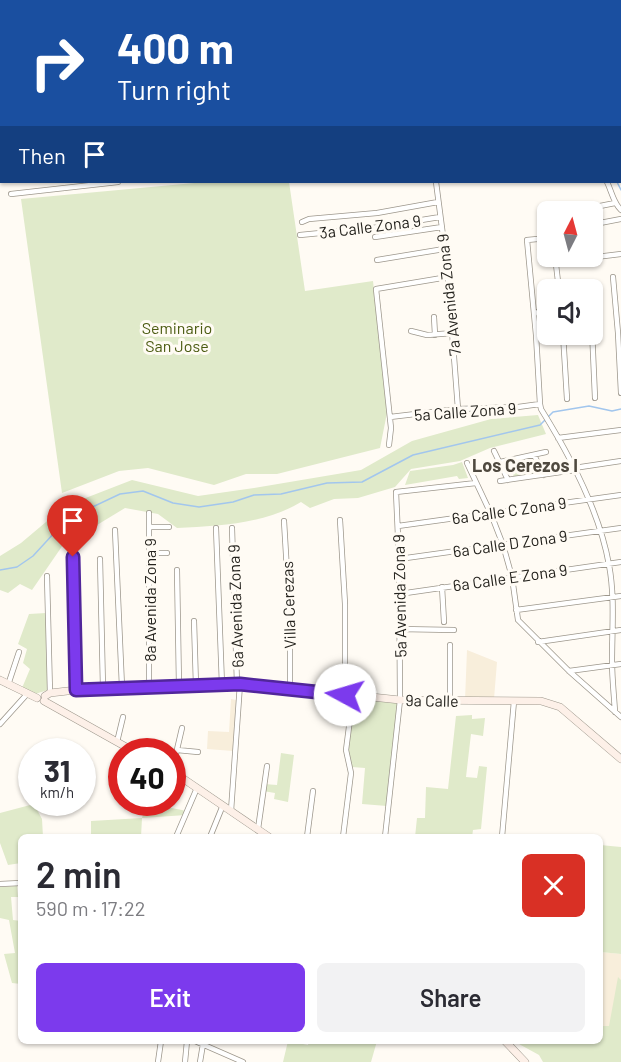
<!DOCTYPE html>
<meta charset="utf-8">
<style>
:root{--surface:#fff;--page:#f2f2f3;--text:#2b2b33;--muted:#7c7c81;--accent:#7c3aed}
body{margin:0;font-family:Barlow,sans-serif;background:var(--page);color:var(--text);height:100vh;display:flex;flex-direction:column;font-size:22px;white-space:nowrap}
*{box-sizing:border-box;margin:0}
p{font-size:20px;color:var(--muted)}
.icon{flex:none;width:33px;height:33px;fill:none;stroke:currentColor;stroke-width:2;stroke-linecap:round;stroke-linejoin:round}
.map{position:relative;flex:1;overflow:hidden}
.side{position:absolute;left:18px;top:834px;width:585px;height:210px;display:flex;flex-direction:column;background:var(--surface);border-radius:9px;box-shadow:0 2px 4px #0004}
.side>*{flex:none}
.top-card{position:absolute;left:0px;top:0px;width:621px;height:183px;box-shadow:0 2px 4px #0004;background:#1a4fa0;color:#fff;overflow:hidden}
.needle{width:39px;rotate:6deg}
.controls{position:absolute;left:537px;top:201px;display:grid;gap:12px}
.controls a{display:grid;place-items:center;width:66px;height:66px;border-radius:9px;background:var(--surface);box-shadow:0 2px 4px #0004;font-size:30px}
.speed{position:absolute;left:18px;top:738px;display:flex;gap:12px;font-size:30px;font-weight:700;text-align:center}
.speed>*{display:grid;place-content:center;width:78px;height:78px;border-radius:50%;background:var(--surface);box-shadow:0 2px 4px #0004;line-height:1}
.speed small{font-size:15px;font-weight:400}
.speed .limit{border:9px solid #d22;background:#fff;color:#111}
.pin{position:absolute;display:grid;place-items:center;width:51px;height:51px;color:#fff;margin:-62px -26px;border-radius:50% 50% 50% 0;rotate:-45deg;box-shadow:0 0 6px #0007}
.pin .icon{rotate:45deg}
.me{position:absolute;width:66px;margin:-33px;rotate:276deg;stroke-linejoin:round;filter:drop-shadow(0 0 4px #0008)}
.turn{display:flex;align-items:center;gap:21px;height:126px;padding:0 18px;font-size:27px}
.turn .icon{width:78px;height:78px;stroke-width:2.5}
.turn b{display:block;font-size:42px;line-height:51px}
.then{display:flex;align-items:center;height:57px;padding:0 18px;background:#0003;gap:12px;font-size:22px}
.round{display:grid;place-items:center;flex:none;width:63px;height:63px;border-radius:9px;background:var(--page)}
.headline{display:flex;align-items:center;justify-content:space-between;height:102px;padding:0 18px}
h1{font-size:36px;font-weight:600;line-height:45px}
.primary-button{display:flex;gap:12px;margin-top:auto;padding:12px 18px}
.primary-button a{flex:1;height:69px;border-radius:9px;background:var(--accent);color:#fff;font-size:24px;font-weight:600;line-height:69px;text-align:center}
.primary-button a+a{background:var(--page);color:var(--text)}
.map>svg:first-child{display:block}
.built{fill:#f8eedb}
.green{fill:#e0eaca}
.lines{fill:none;stroke-linecap:round;stroke-linejoin:round}
.stream{stroke:#a2c6ed;stroke-width:1.5}
.street-casing{stroke:#9d978c;stroke-width:6}
.secondary-casing{stroke:#9d978c;stroke-width:8}
.street{stroke:#fff;stroke-width:4.5}
.secondary{stroke:#fdf0e8;stroke-width:7}
.route-casing{stroke:#51269a;stroke-width:15}
.route{stroke:#7c3aed;stroke-width:10}
.labels{text-anchor:middle;dominant-baseline:central;stroke-width:6;stroke-linejoin:round;paint-order:stroke}
.street-label{font-size:16px;fill:#24221d;stroke:#fffbf4}
.park-label{font-size:16px;fill:#4b5b11;stroke:#fffbf4}
.neighbourhood-label{font-size:18px;font-weight:bold;fill:#4f493f;stroke:#fffbf4}
</style>
<div class="map">
<svg width="621" height="1062" viewBox="0 0 621 1062">
<rect width="100%" height="100%" fill="#fffbf4"/>
<path class="built" d="M467 650 497 662 494 699 465 700Z
M231 699 236 700 233 751 207 749 208 731 229 732Z
M600 952 621 954V1040L600 1033Z"/>
<path class="green" d="M205 182H289L305 291 373 281 387 413 380 448 277 474H246L214 485 148 468 119 471 62 493 21 199Z
M538 415 546 434 490 448 460 461 411 469 395 487 358 498 334 499 310 508 301 502C265 524 219 526 177 528L158 514 125 508 97 525 76 526 32 590 20 584 8 593 0 590V556L21 543 65 506 132 480 198 496 254 488 361 470 412 441 491 419Z
M528 459 536 474 514 477 507 463Z
M462 462 468 478 459 479 457 476 405 485 410 471 453 465Z
M46 613 48 690 35 694 22 688 30 669 23 663 27 649 18 644 29 614Z
M354 698 399 701 387 806 362 804 365 768 352 767 347 752Z
M472 715V719L485 718 483 736 471 734 466 777 477 778 479 766 487 767 481 829 473 830 472 837H415L417 818H425L426 787 448 789 456 716Z
M281 753 294 755 288 802 274 799 275 793 263 791 264 784 277 785Z
M146 803 187 811 186 815 142 818 141 837H122V835L91 837V821L142 818Z
M34 804 42 819 43 837H21V863L8 865 0 843V813Z
M600 845 621 847V954L600 952Z
M17 886 18 897H11L13 920 21 921V984L12 983 4 954 15 953 9 920 0 918V887Z
M618 977 621 980V1062H543L539 1055 519 1044 521 1041H600V1026H609Z
M288 1041 308 1045 309 1041H377L371 1062H283Z"/>
<g class="lines">
<path class="stream" d="M505 0 506 2
M617 182 621 190
M0 570 17 567 33 556 67 519 120 494 143 491 173 503 199 507 233 502 254 495 281 494 327 483 362 482 413 455 540 425 553 412 589 406 612 411 621 409"/>
<defs>
<path id="street" d="M221 0 222 2
M191 2 192 0
M264 2V0
M613 2V0
M620 66H621
M620 82 621 70
M436 182 447 266 458 409
M607 182C612 192 613 202 621 210
M11 194 118 182
M600 206 615 203
M302 222 309 219 377 213 438 202
M600 223 621 219
M300 235 372 228 440 217
M375 237 442 227
M548 238 527 240 536 335 540 404 541 409C569 454 600 513 609 565 615 596 612 630 612 661 612 678 614 695 615 712
M555 256 559 290
M585 256 588 258 621 254
M377 260 444 249
M613 277 618 333 621 393
M588 282 589 290
M534 313 548 311
M434 317 435 335
M592 330 595 398
M411 331 427 335 453 333
M563 334 567 399
M390 417 458 409 518 407 540 404
M558 438 621 430
M389 445 391 428 376 289 448 277
M494 451 508 480
M534 455 544 475
M500 462 546 452
M467 463 491 514 503 545 512 577 518 620 569 671 621 717
M574 468 621 461
M500 481 575 470
M149 513V687
M340 520 345 604V695
M284 521 290 621V689
M398 526 621 495
M149 527H169
M216 528 222 685
M232 528 237 684
M115 530 122 687
M72 537 76 690
M149 553H167
M100 559 103 688
M399 559 621 528
M177 570 179 686
M47 576 50 693
M442 587 444 622
M399 594 621 562
M516 610 621 596
M194 621 196 686
M399 629 454 630
M538 642 621 630
M569 671 621 664
M8 685 19 652
M450 701V645
M0 724 28 693
M117 742 123 717
M177 750 198 752
M172 771 182 728
M231 811 240 684
M258 829 267 766
M176 837 197 788
M210 837 223 805
M307 837 313 791
M343 837 351 773 346 750 353 696
M385 837 400 700 399 559 396 492 476 483
M502 837 514 701
M0 884 21 883
M195 1041 243 1062
M158 1062 161 1041
M185 1062 187 1041
M200 1062 203 1044"/>
<path id="secondary" d="M0 72H2
M620 88H621
M0 680 37 698
M45 696 50 693 76 690 250 684 400 700 541 701 560 707 621 759
M44 701 135 752
M172 771 269 837
M505 1041 525 1062"/>
</defs>
<use href="#street" class="street-casing"/>
<use href="#secondary" class="secondary-casing"/>
<use href="#street" class="street"/>
<use href="#secondary" class="secondary"/>
</g>
<g class="lines">
<defs>
<path id="route" d="M73 557 76 690 240 684 345 695"/>
</defs>
<use href="#route" class="route-casing"/>
<use href="#route" class="route"/>
</g>
<g class="labels">
<g class="street-label">
<text transform="translate(370 226) rotate(-7)">3a Calle Zona 9</text>
<text transform="translate(448 295) rotate(-96)">7a Avenida Zona 9</text>
<text transform="translate(465 411) rotate(-4)">5a Calle Zona 9</text>
<text transform="translate(509 510) rotate(-8)">6a Calle C Zona 9</text>
<text transform="translate(510 543) rotate(-8)">6a Calle D Zona 9</text>
<text transform="translate(510 577) rotate(-8)">6a Calle E Zona 9</text>
<text transform="translate(399 596) rotate(-91)">5a Avenida Zona 9</text>
<text transform="translate(149 600) rotate(-90)">8a Avenida Zona 9</text>
<text transform="translate(288 605) rotate(-92)">Villa Cerezas</text>
<text transform="translate(235 606) rotate(-92)">6a Avenida Zona 9</text>
<text transform="translate(432 700) rotate(1)">9a Calle</text>
</g>
<g class="park-label">
<text x="177" y="327">Seminario<tspan x="177" dy="18">San Jose</tspan></text>
</g>
<g class="neighbourhood-label">
<text x="525" y="465">Los Cerezos I</text>
</g>
</g>
</svg>
<div class="controls">
<a><svg class="needle" viewBox="-14 -14 28 28"><path d="M0-13l5 13h-10z" fill="#e53935"/><path d="M0 13l5-13h-10z" fill="#7c7c81"/></svg></a>
<a><svg class="icon" aria-label="sound" viewBox="0 0 24 24"><path d="M4 9h4l5-4v14l-5-4H4zM17 9q2 3 0 6"/></svg></a>
</div>
<div class="speed"><div>31<small>km/h</small></div><div class="limit">40</div></div>
<div class="pin" style="left:73px;top:557px;background:#d93025"><svg class="icon" aria-label="arrive" viewBox="0 0 24 24"><path d="M6 21V4h12l-3 4 3 4H6"/></svg></div>
<svg class="me" style="left:345px;top:695px" viewBox="-20 -20 40 40"><circle r="19" fill="#fff"/><path d="M0-13L10 11 0 6-10 11z" fill="#7c3aed"/></svg>
<div class="top-card">
<div class="turn"><svg class="icon" aria-label="right" viewBox="0 0 24 24"><path d="M7 20v-9h11M14 6l5 5-5 5"/></svg><div><b>400 m</b>Turn right</div></div>
<div class="then">Then<svg class="icon" aria-label="arrive" viewBox="0 0 24 24"><path d="M6 21V4h12l-3 4 3 4H6"/></svg></div>
</div>
<section class="side">
<div class="headline"><div><h1>2 min</h1><p>590 m · 17:22</p></div><a class="round" style="background:#d93025;color:#fff"><svg class="icon" aria-label="close" viewBox="0 0 24 24"><path d="M6 6l12 12M18 6L6 18"/></svg></a></div>
<div class="primary-button"><a>Exit</a><a>Share</a></div>
</section>
</div>
